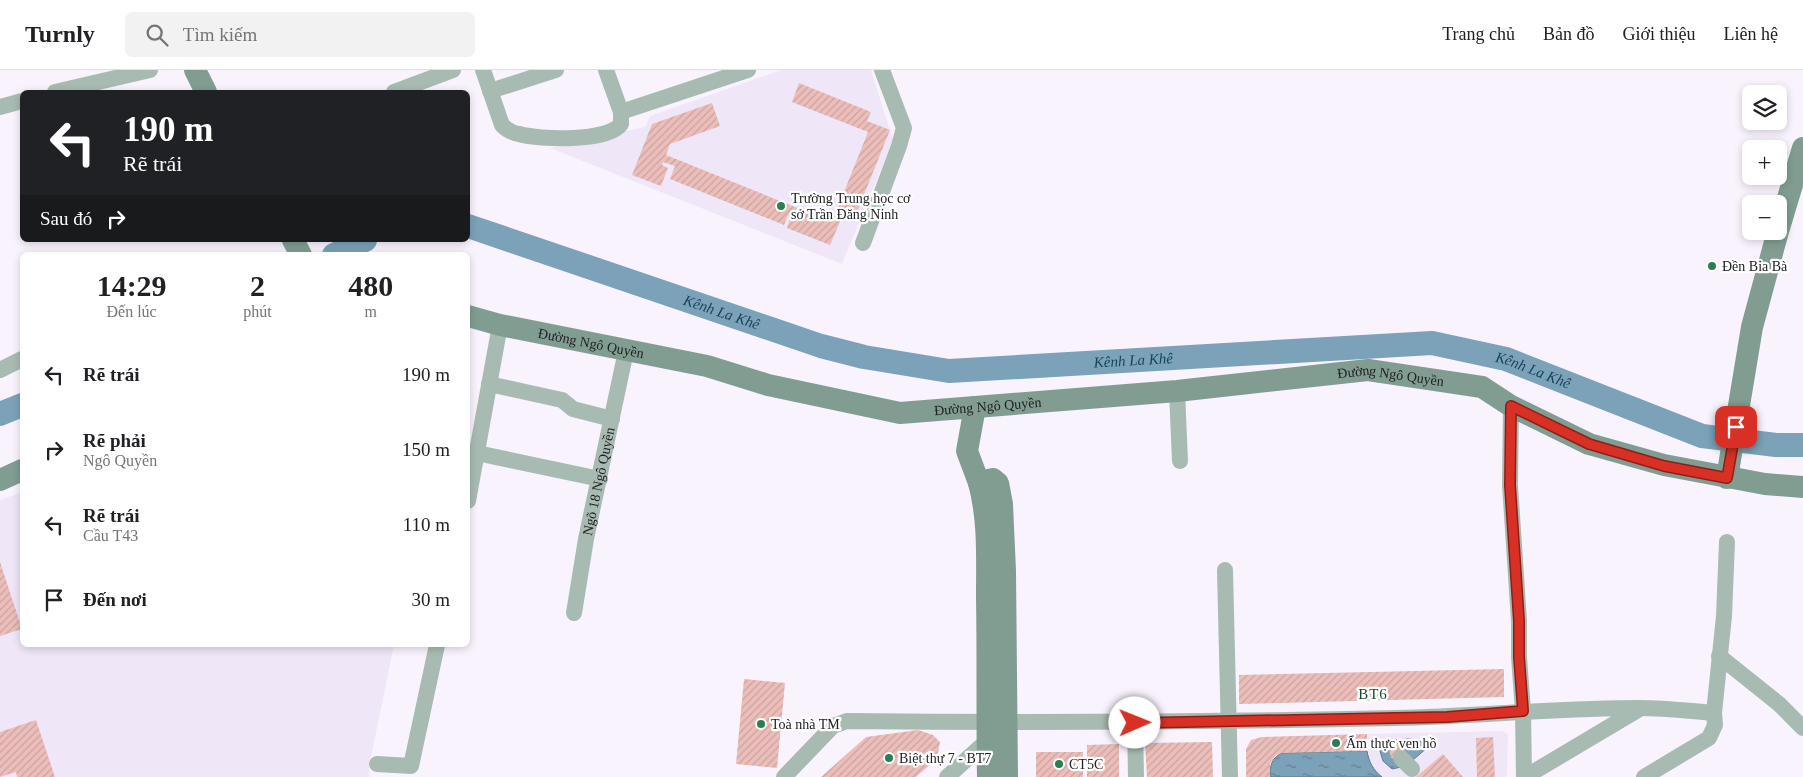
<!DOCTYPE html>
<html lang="vi">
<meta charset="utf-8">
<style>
:root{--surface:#fff;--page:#f2f2f2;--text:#202124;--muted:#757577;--line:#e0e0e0}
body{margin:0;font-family:"Times New Roman",serif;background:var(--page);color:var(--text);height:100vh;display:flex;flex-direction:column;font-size:19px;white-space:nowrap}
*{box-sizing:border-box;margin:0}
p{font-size:16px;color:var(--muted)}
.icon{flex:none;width:28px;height:28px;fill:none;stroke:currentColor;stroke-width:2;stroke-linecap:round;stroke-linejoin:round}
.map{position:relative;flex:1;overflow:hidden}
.details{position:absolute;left:20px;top:182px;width:450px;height:395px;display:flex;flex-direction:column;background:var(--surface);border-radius:8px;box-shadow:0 2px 8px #0003}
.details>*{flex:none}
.banner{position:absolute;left:20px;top:20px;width:450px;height:152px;border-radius:8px;box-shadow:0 2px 8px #0003;background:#202124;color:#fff;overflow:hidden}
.controls{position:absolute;left:1742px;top:15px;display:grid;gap:10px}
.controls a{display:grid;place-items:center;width:45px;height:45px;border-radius:8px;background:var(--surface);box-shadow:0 2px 8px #0003;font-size:25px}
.pin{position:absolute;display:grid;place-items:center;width:42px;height:42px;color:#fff;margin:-21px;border-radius:10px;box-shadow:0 2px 8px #0006}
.me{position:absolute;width:55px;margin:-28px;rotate:89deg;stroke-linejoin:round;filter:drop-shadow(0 0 4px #0008)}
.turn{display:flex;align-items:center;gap:18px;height:105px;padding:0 20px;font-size:22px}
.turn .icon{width:65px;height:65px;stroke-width:2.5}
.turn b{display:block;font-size:35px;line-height:42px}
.then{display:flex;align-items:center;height:48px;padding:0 20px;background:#0003;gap:10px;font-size:19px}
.eta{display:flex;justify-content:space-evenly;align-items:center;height:85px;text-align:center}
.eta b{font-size:30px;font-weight:700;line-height:35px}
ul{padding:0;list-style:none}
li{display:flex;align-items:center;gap:15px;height:75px;padding:0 20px}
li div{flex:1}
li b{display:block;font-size:19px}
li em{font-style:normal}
header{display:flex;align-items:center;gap:30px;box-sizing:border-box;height:70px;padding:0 25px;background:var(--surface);border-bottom:1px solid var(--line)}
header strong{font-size:24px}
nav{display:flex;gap:28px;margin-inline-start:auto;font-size:18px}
.search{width:350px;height:45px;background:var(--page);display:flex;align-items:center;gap:12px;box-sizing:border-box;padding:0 18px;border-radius:8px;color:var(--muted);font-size:19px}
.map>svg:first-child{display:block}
.built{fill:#efe7f8}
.water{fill:url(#water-ripples);stroke:#607b8c}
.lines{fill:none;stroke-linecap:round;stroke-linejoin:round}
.river{stroke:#7ba2b8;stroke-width:24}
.building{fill:url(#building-hatch)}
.street{stroke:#a8bbb2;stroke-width:16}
.secondary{stroke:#819d91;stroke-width:22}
.route-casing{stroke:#8d1f18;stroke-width:12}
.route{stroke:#d93025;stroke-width:9}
.poi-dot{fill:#2a7f52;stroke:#fff;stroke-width:2}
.labels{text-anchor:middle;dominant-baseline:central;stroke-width:4.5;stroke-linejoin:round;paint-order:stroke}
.poi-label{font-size:14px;fill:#222124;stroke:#fff;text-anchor:start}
.street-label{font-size:14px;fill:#222124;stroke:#fff}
.water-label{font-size:15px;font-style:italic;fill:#13465e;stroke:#fff}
.neighbourhood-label{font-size:15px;letter-spacing:1px;fill:#0f4c2e;stroke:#fff}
</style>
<header>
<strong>Turnly</strong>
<div class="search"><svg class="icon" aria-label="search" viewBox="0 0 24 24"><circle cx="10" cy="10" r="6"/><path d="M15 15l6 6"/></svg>Tìm kiếm</div>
<nav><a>Trang chủ</a><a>Bản đồ</a><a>Giới thiệu</a><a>Liên hệ</a></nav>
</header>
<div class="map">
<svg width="1803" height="707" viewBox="0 0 1803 707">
<defs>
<pattern id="water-ripples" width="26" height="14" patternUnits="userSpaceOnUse" patternTransform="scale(1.25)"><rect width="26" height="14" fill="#7ba2b8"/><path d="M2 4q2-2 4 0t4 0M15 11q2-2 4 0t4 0" fill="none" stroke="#648495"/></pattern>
<pattern id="building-hatch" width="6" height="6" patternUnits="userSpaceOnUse" patternTransform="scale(1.25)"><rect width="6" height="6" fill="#ecbeba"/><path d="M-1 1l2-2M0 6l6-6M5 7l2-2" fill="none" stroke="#caa3a0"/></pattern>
</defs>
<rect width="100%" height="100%" fill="#f9f3fe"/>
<path class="built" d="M781 0H871L893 70 842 194 550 78 645 57 650 46Z
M22 422V575H394L370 692 369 707H0V430Z
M1502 661 1508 664 1507 705 1505 707H1382L1376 702 1369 690 1367 664Z"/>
<path class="water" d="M1409 669 1423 672 1428 677 1406 696 1392 699 1383 691 1380 681C1385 669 1397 670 1409 669Z
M1367 681C1369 692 1373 700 1382 707H1270C1270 696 1271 688 1282 683Z"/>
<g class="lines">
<g class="river">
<path id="s1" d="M468 156 821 276 864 287 949 301 1432 273 1506 289 1702 366 1776 375H1803"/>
<path d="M334 185 365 170"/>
<path d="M0 344 22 335"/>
</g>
</g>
<path class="building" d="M799 13 871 42 867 51 890 60 853 152 842 147 830 175 787 158 791 146 788 145 784 155 670 109 675 96 663 92 662 95 668 98 661 116 632 105 652 54 712 33 720 56 670 74 666 85 832 152 868 62 792 32Z
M0 492 22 559 0 566Z
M1504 599V627L1239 634V605Z
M744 609 785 613 777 698 736 694Z
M36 650 55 707H17L16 702 0 707V662Z
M918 660 933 665 940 672 938 683 932 693 916 707H821L866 667Z
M1367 664V681L1282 683 1276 685 1270 694V707H1246V679L1251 670 1262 667Z
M1493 667 1495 707H1477L1476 668Z
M1212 672 1213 707H1147L1145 673Z
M1395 673 1404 676 1406 685 1399 690 1391 688 1389 679Z
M1119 674V707H1087V675Z
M1036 682H1083V707H1036Z
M1443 684 1463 707H1416Z"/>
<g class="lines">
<g class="street">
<path d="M483 0 502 55C507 60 512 63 519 64 540 70 608 72 621 54V42L606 0"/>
<path d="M490 21 556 0"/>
<path d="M55 22 150 0"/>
<path d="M394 22 453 0"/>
<path d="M0 37 22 31"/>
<path d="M621 42 748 0"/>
<path d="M863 173 899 76 904 58 882 0"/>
<path d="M0 300 22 289"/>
<path d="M489 314 562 330 573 339 612 349"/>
<path d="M1177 321 1180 391"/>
<path d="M1511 336 1510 415 1519 551V587L1523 641 1524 707"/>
<path d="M477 383 600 409"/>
<path d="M468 431 500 255"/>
<path d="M1225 500 1230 707"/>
<path id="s2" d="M574 543 586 469 626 281"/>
<path d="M1719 586 1779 634 1803 658"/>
<path d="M1135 653 1136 707"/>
<path d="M1401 688 1412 699"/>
<path d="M377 694 411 696 437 575"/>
<path d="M784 707 833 656 847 651C1030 653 1213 652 1396 648 1477 646 1558 638 1640 638 1664 638 1689 641 1714 643"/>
<path d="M947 707 988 670"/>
<path d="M1525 707 1641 638"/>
<path d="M1644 707 1709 668 1715 655 1714 643 1724 546 1727 472"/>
</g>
<g class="secondary">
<path d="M195 0 206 22"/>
<path d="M1779 158 1803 78"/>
<path d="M293 170 301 185"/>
<path id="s3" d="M468 246 500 255 707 296 768 315 900 343 1177 321 1368 300 1482 317 1511 336 1589 374 1664 395 1765 414 1803 417"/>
<path d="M975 337 967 381 979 413"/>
<path d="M1727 408 1752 257 1778 161"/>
<path d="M0 410 22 400"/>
<path d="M988 707C987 647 988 587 987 527 987 489 989 450 979 413L983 411 993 409 998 413 1002 434 1005 501 1007 707"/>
</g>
</g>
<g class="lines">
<defs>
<path id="route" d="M1135 653 1447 647 1523 641 1519 587V551L1510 415 1511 336 1589 374 1664 396 1727 408 1736 357"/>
</defs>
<use href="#route" class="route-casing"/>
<use href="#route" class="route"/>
</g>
<g class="poi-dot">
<circle cx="781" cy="136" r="5"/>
<circle cx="1712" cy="196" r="5"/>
<circle cx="761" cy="654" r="5"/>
<circle cx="1336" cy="673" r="5"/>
<circle cx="889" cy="688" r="5"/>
<circle cx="1059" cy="694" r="5"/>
</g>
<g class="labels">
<g class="poi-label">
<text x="791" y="128">Trường Trung học cơ<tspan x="791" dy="16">sở Trần Đăng Ninh</tspan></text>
<text x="1722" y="196">Đền Bia Bà</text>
<text x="771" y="654">Toà nhà TM</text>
<text x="1346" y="673">Ẩm thực ven hồ</text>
<text x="899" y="688">Biệt thự 7 - BT7</text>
<text x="1069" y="694">CT5C</text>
</g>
<g class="street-label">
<text stroke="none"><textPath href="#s3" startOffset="126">Đường Ngô Quyền</textPath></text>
<text stroke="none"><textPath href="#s3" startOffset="936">Đường Ngô Quyền</textPath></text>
<text stroke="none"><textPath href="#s3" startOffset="531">Đường Ngô Quyền</textPath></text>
<text stroke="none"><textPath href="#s2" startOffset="134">Ngõ 18 Ngô Quyền</textPath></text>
</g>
<g class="water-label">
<text stroke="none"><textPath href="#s1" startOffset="268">Kênh La Khê</textPath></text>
<text stroke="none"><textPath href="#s1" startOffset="688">Kênh La Khê</textPath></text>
<text stroke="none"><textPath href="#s1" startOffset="1092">Kênh La Khê</textPath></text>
</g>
<g class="neighbourhood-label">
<text x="1373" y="624">BT6</text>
</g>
</g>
</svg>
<div class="controls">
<a><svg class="icon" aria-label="layers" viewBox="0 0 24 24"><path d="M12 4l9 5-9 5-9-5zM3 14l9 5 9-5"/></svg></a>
<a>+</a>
<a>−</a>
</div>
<div class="pin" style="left:1736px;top:357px;background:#d93025"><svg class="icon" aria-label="arrive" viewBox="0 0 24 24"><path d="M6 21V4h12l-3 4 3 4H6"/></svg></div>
<svg class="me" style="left:1135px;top:653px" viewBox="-20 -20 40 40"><circle r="19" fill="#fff"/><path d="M0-13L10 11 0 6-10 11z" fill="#d93025"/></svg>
<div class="banner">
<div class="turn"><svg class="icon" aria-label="left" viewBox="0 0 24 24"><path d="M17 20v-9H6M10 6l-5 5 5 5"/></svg><div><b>190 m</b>Rẽ trái</div></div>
<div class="then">Sau đó<svg class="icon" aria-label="right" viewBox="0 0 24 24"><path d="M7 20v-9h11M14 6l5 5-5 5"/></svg></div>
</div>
<section class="details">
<div class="eta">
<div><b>14:29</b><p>Đến lúc</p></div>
<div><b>2</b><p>phút</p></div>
<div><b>480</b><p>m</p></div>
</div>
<ul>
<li><svg class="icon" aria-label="left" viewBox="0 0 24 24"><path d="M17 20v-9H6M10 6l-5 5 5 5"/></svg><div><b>Rẽ trái</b></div><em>190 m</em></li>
<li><svg class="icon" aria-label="right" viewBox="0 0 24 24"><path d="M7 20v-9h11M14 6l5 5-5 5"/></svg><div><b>Rẽ phải</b><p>Ngô Quyền</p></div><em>150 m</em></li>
<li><svg class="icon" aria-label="left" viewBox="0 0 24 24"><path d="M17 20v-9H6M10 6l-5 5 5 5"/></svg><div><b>Rẽ trái</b><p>Cầu T43</p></div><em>110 m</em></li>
<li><svg class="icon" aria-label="arrive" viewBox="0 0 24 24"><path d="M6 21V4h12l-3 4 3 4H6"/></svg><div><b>Đến nơi</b></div><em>30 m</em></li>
</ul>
</section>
</div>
